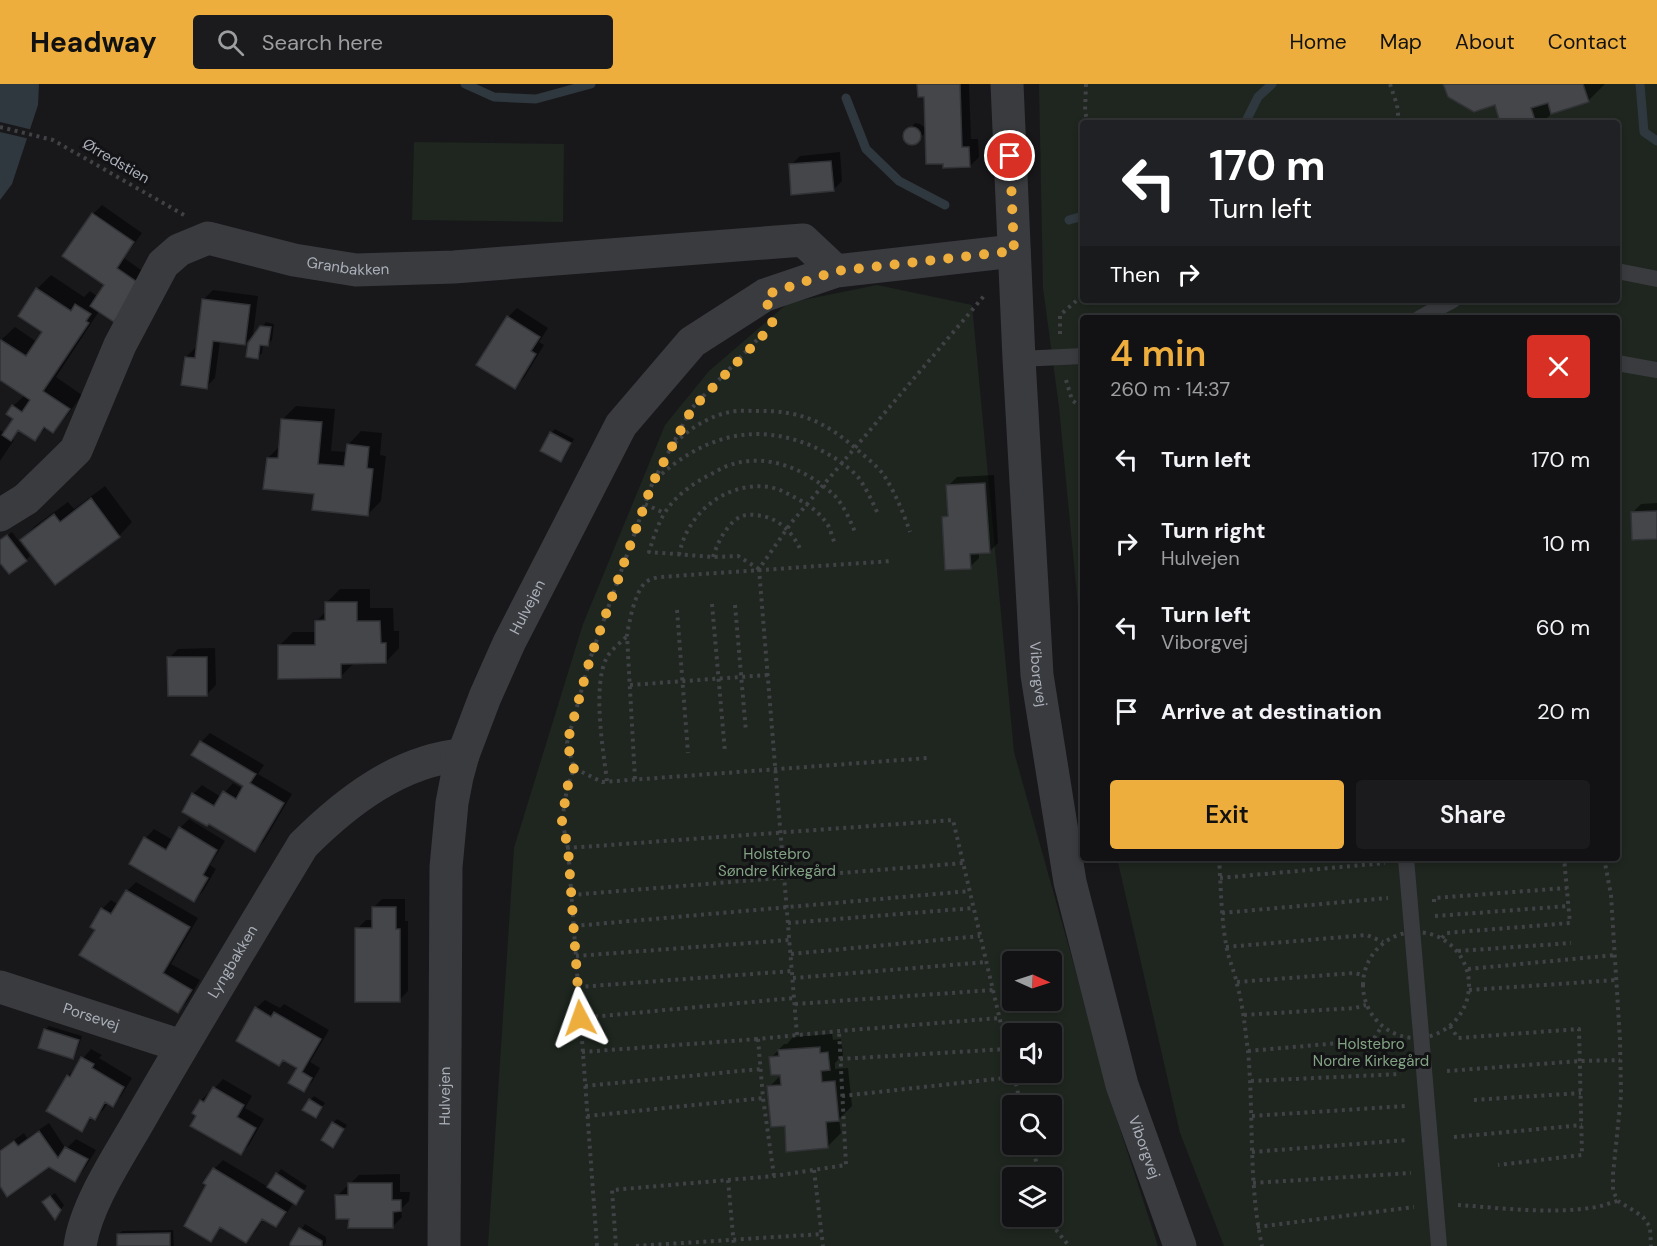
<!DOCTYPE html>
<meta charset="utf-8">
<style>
:root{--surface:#121214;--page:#1b1b1d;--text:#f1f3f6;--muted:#9c9ea0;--line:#313234;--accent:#edae3e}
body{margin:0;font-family:"DM Sans",sans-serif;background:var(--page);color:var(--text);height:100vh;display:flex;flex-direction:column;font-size:22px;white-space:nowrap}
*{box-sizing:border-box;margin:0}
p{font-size:20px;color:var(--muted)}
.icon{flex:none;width:33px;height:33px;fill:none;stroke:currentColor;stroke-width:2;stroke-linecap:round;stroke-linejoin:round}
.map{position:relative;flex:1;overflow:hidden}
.drawer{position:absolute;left:1080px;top:231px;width:540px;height:546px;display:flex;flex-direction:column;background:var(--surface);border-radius:6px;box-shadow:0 3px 9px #0003,0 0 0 2px var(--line)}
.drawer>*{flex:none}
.top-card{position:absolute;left:1080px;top:36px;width:540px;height:183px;border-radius:6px;box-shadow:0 3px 9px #0003,0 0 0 2px var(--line);background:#202124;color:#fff;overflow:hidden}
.needle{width:39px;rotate:93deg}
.fabs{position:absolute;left:1002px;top:867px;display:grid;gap:12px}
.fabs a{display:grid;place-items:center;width:60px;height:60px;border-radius:6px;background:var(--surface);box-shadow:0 3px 9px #0003,0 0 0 2px var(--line);font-size:30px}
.pin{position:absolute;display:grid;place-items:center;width:51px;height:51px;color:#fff;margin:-26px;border:3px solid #fff;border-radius:50%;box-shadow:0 2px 6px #0007}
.me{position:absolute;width:66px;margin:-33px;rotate:356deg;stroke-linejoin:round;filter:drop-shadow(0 0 4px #0008)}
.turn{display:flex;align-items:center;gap:21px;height:126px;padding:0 30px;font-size:27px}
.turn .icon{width:78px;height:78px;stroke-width:2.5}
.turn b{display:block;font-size:42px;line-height:51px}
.then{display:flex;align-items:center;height:57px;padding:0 30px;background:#0003;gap:12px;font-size:22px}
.round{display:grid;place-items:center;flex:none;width:63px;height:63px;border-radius:6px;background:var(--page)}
.head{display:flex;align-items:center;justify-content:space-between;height:102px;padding:0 30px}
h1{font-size:36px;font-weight:600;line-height:45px;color:var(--accent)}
.action{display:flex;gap:12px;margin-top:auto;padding:12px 30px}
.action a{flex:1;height:69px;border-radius:6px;background:var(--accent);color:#111;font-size:24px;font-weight:600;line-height:69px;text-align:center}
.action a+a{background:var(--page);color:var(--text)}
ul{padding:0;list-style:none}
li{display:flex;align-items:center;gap:18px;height:84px;padding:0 30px}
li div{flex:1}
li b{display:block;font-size:22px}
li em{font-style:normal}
header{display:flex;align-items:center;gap:36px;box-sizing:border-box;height:84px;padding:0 30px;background:var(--accent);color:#111}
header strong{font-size:28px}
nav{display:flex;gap:33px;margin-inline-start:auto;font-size:21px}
.search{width:420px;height:54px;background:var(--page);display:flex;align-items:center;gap:15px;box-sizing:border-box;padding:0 21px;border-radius:6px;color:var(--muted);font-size:22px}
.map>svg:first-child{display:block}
.green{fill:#1e261f;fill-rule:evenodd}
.water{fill:#2f383e}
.pier{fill:#18181b}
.shadow{fill:#0007}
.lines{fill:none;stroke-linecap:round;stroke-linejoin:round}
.stream{stroke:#2f383e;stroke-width:9}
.building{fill:#45464a;stroke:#323336;stroke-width:1.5}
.path{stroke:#404246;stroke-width:4;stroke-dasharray:3 4.5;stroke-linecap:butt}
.service{stroke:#3a3b3f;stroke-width:16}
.minor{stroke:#3a3b3f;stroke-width:33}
.tertiary{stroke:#3a3b3f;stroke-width:33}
.route{stroke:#edae3e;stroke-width:10;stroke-dasharray:0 18}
.labels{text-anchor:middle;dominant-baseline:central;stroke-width:6;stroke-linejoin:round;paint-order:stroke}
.street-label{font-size:15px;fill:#abb0ba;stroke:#131316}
.park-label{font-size:15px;fill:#83a484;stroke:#131316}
</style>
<header>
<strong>Headway</strong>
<div class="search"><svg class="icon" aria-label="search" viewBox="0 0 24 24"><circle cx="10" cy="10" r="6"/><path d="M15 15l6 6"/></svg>Search here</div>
<nav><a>Home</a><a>Map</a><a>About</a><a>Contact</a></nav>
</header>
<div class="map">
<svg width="1657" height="1162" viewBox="0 0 1657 1162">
<rect width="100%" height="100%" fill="#18181b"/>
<path class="green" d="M1039 0H1657V1162H1224L1180 1049 1117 774H1617V234H1083V575L1059 323 1043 204ZM1083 39H1617V216H1083Z
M414 58 564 60 563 138 412 136Z
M877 201 972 221 1014 668 1120 1045 1158 1162H488L514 764 583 540 665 341 709 287 788 219ZM1012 878H1052V916H1012ZM1012 950H1052V988H1012ZM1012 1022H1052V1060H1012ZM1012 1094H1052V1132H1012Z"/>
<path class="water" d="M0 0H39L38 21 12 100 0 116Z"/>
<path class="pier" d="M0 38 33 46 30 55 0 48Z"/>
<path class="shadow" d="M919 0H969L971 55H978L979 73 970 82 944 78 927 47 916 58H910L905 54 906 49 915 39 920 40 927 45 925 12Z
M1445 0H1605L1588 17 1553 28 1542 39H1502L1496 20Z
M840 68 842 97 833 106 791 81 800 72Z
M102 121 142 149 124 174 148 191 100 226 56 293 82 311 66 333 53 347 47 343 35 355 20 345 11 354 14 356 0 377V346L5 349 15 335 13 322 25 311 0 294V257L15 243 37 258 44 247 20 231 37 205 51 191 84 213 90 207 98 213 106 201 93 130Z
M213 206 258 212 253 251 244 260 220 257 215 294 206 303 186 273 195 264 197 265 204 215Z
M517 224 548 244 539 258 544 261 524 294 515 303 508 233Z
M266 238 274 240 272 256 268 260H263L262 269 258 273 262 243Z
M296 322 335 325 331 367 347 368 348 361 361 347 382 349 380 371 386 372 381 417 368 430 315 409 268 374 280 362 283 335Z
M555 345 574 355 565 373 561 377 551 349Z
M994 391 998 459 989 468H979V474L970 483 944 434 949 428 948 402 957 393Z
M105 402 132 438 119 452 22 456 35 442 68 418 74 425Z
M1657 419V453L1632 429 1641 420Z
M12 448 30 472 26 476H0V457Z
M340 505H370V524H393L394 547H399V564L386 578 354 579 340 593 279 562 293 548H317V537L326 527V519Z
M215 564 216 601 207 610 169 574 178 565Z
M210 649 264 681 258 690 292 710 264 757 255 766 193 710 202 701 221 713 233 699 243 705 245 702 201 658Z
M189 735 225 757 210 781 216 785 203 807 194 816 146 754 154 745 173 756 180 744Z
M136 798 198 834 171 880 200 896 187 918 178 927 97 845 102 825 111 816 119 821 127 807Z
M382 815H405V837H408V907L399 916 357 845 366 836H373V824Z
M265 916 280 924 284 920 329 946 310 978 320 984 312 998 303 1007 299 984 284 975 279 980 256 924Z
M49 942 82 952 76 969 72 973 45 946Z
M832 950 833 956 841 955 843 971 835 979V985L848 984 852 1022 839 1035 841 1049 827 1063 786 1040 769 1003 783 989 771 974 784 960H787L793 953Z
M91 965 102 971 99 974 132 994 121 1012 112 1021 108 1018 104 1025 95 1034 93 1033 81 1046 68 992Z
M223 995 252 1012 245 1024 264 1035 249 1061 240 1070 194 1029 201 1016 210 1008H211Z
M314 1012 325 1019 316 1032 310 1016Z
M337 1035 347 1041 337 1058 333 1062V1039Z
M49 1039 66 1065 76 1055 96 1066 83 1087 74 1096 49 1081 0 1100V1066L24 1049 27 1054Z
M223 1076 268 1103 281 1085 307 1102 299 1115 294 1118 285 1132 276 1141 264 1134 255 1148 246 1157 222 1143 211 1157 208 1100 214 1085Z
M400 1090V1108H410L409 1117 401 1125 402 1133 393 1142 350 1133 337 1112 346 1103H350V1100L359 1091Z
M55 1109 64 1121 58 1130 48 1114Z
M305 1140 326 1153V1159L323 1162H292V1160Z
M173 1146 174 1162H118V1151L122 1147Z"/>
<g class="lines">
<path class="stream" d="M465 0 494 13 536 15 591 0
M1640 0 1644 48 1657 57
M846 14 866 65 899 97 945 121
M1245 39 1258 13 1272 0
M1069 136 1083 132"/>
</g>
<path class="building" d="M917 0H960L962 63H969L970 83 943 84V80H926L924 13H918Z
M1443 0H1583L1589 18 1551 30 1548 19 1531 24 1536 39H1500L1495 21 1474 28 1448 13Z
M903 52a9 9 0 1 1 18 0a9 9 0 1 1-18 0Z
M831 77 834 107 791 111 789 80Z
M92 129 134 158 117 184 140 200 114 238 90 222 104 201 62 172Z
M36 204 71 227 75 220 91 230 86 237 89 239 43 307 70 325 53 349 44 343 35 357 18 346 11 357 2 351 13 335 6 330 12 321 22 328 30 316 0 296V257L1 256 26 272 42 248 18 232Z
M202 215 250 221 245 261 213 257 207 305 181 301 185 273 195 274Z
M507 232 540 253 531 267 536 270 515 305 476 281Z
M260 242 271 243 268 262 260 261 258 275 246 273 248 259Z
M281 335 322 338 318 380 344 382 347 360 369 363 367 384 373 385 368 432 312 426 314 410 263 405 267 374H278Z
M550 348 571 359 561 378 540 367Z
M985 399 990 469 970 470 971 485 945 486 942 433 948 432 946 401Z
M91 414 120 453 55 501 20 456 54 430 60 438Z
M1657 427V455L1632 456 1631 428Z
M7 451 27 477 9 490 0 479V456Z
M325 518H357V537H380L381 559H386V579L341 580V594L278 595V561H315V537L325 536Z
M167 573H207V612H168Z
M200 657 256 690 250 699 284 719 255 768 209 740 207 742 182 728 192 709 214 722 223 707 236 715 243 702 191 671Z
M179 743 217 766 203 791 208 794 194 818 129 780 144 753 166 766Z
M126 806 190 843 163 889 192 906 178 929 79 871 95 846 90 843 101 824 111 830Z
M372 823H396V845H400V918H355V844H372Z
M255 923 271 933 274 928 321 955 302 988 312 994 304 1008 288 999 297 984 283 976 279 982 236 957Z
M44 945 79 956 73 975 38 964Z
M820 963V969L828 968 830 986 821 987 822 998 835 997 839 1037 826 1038 828 1064 786 1068 785 1042 771 1043 767 1002 781 1001 780 991H771L769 973 779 972 778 966Z
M81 973 94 980 92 984 124 1003 113 1023 105 1018 95 1036 90 1033 82 1048 46 1027 67 991 70 993Z
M213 1003 244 1021 237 1033 256 1044 241 1071 190 1042 196 1032 192 1029 200 1016 204 1018Z
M309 1015 322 1023 316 1034 302 1026Z
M332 1038 344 1045 333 1064 321 1056Z
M39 1047 58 1074 65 1063 88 1075 75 1098 49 1083 7 1113 0 1102V1067L14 1057 18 1062Z
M213 1084 286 1128 276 1143 262 1135 246 1159 220 1143 211 1158 184 1142 206 1101 203 1099Z
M276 1089 304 1107 296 1121 267 1103Z
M348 1099H392V1116H401V1127L393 1128V1144H348L349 1135H336L335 1111H348Z
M50 1112 61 1126 55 1136 42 1118Z
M299 1144 322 1157V1162H290V1159Z
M170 1149V1162H117V1150Z"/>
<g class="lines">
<path class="path" d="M1086 0 1085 28 1088 39
M1390 0 1397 21 1399 39
M0 43 53 56 184 131
M1060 250V231L1083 211
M757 256 691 325 652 400 590 575 567 659 574 684 602 698 928 674
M1066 296 1072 316 1083 325
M675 359C689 345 709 332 730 328 738 326 748 327 757 327 802 326 827 339 860 368 868 375 877 382 883 390 895 408 903 428 910 448
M656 395C702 353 753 337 812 362 828 369 846 380 858 393 866 404 872 417 878 430
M645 420 664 429
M679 471C687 429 726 397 769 403 777 404 787 409 794 413 808 420 821 429 829 443 831 448 833 455 835 460
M713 473C717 460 724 446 734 437 741 431 748 430 756 431 778 433 793 448 801 467
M759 485 738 472 713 473 649 468C653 455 657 442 664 430 675 412 691 401 709 391 716 388 723 383 730 381 767 368 808 386 835 412 844 422 850 436 855 448
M712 520 725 668
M735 521 746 648
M677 526 688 669
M630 601 768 591
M635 695 627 552C629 538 635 507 646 498 650 495 655 494 660 493L891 477
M607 697C603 665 592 602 607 573 611 566 620 559 626 553
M568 764 562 737 567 704 574 684
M1219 774C1221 803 1221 832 1226 860 1228 874 1234 886 1237 900 1243 922 1245 944 1248 967 1254 1032 1248 1098 1262 1162
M1604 774 1611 811 1620 956 1621 1012 1613 1090V1107L1618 1117 1636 1128 1643 1133 1650 1143 1651 1162
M1220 794 1385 779
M571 811 964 779
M1434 818V814L1567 804
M1222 829 1388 814
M1435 832 1569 822
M788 839 974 824
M574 842 970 807
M1363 901a53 53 0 1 1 106 0a53 53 0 1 1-106 0Z
M1442 854 1446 849 1570 839 1564 774
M1226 863 1367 851 1383 858
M1458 867 1571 859
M791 870 980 852
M576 872 789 856
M1468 885 1615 871
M793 894 987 878
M1237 898 1354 889 1363 891
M578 903 792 887
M1469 906 1616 896
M795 920 993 906
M1244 931 1355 924 1366 921
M580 934 794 914
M1450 942 1458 954 1579 945 1582 1071 1498 1081
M797 951 759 485 791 439 984 212
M1248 967 1373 956 1382 942
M582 968 758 955
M840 975 1007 965
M1447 987 1580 977 1620 976
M1014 992 1021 1022
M1251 997 1401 990
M585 1002 761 985
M842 1012 1014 993
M1474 1016 1581 1009
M587 1032 763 1014
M1252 1032 1406 1022
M1454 1053 1582 1041
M1032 1060 1040 1094
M1252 1068 1407 1056
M814 1086 823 1162
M774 1092 763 1014 758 955 839 947 1000 934
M728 1096 734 1162
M1253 1099 1411 1089
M1458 1121C1501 1124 1547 1130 1590 1124 1600 1123 1609 1119 1618 1117
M1050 1132 1053 1142 1069 1162
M1257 1143 1414 1123
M597 1162 568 764 953 736 1012 987
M616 1162 612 1106 774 1092 846 1081 839 947
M636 1162 822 1150"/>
<path class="service" d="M1617 187 1657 195
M1420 234 1453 216
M1019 275 1083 272
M1617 279 1657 286
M1406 774 1439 1162"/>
<g class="minor">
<path id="s1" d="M0 431 26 415 76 366 120 261 163 180 179 166 208 154 294 176 356 186 454 183 803 156 836 187"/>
<path id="s2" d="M0 903 169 958 180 966"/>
<path id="s3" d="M80 1162C86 1120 119 1072 140 1035 193 943 248 852 303 761 346 718 400 676 463 671"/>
<path id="s4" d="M444 1162 446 783 452 719 457 693 463 671 485 613 509 559 621 341 692 258 765 211 836 187 1014 167"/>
</g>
<path class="tertiary" id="s5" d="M1007 0 1019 275 1037 591 1070 798 1122 1001 1180 1162"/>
</g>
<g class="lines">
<path class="route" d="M580 934 568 764 562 737 567 704 574 684 567 659 590 575 652 400 692 325 773 241 765 211 836 187 1014 167 1010 72"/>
</g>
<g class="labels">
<g class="street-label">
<text transform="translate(116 77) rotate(30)">Ørredstien</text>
<text stroke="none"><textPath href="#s1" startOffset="502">Granbakken</textPath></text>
<text stroke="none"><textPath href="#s4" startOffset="654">Hulvejen</textPath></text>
<text stroke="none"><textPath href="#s5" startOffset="591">Viborgvej</textPath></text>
<text stroke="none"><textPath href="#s3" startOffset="324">Lyngbakken</textPath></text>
<text stroke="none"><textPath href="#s2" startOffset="96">Porsevej</textPath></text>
<text stroke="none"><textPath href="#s4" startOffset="150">Hulvejen</textPath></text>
<text stroke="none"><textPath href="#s5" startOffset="1077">Viborgvej</textPath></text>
</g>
<g class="park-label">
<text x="777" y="770">Holstebro<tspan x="777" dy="17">Søndre Kirkegård</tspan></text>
<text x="1371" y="960">Holstebro<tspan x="1371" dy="17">Nordre Kirkegård</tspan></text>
</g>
</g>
</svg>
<div class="fabs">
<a><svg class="needle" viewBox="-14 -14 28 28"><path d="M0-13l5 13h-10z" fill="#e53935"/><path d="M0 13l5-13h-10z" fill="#9c9ea0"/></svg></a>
<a><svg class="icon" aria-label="sound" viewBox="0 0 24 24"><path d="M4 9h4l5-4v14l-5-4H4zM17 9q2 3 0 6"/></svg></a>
<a><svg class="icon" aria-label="search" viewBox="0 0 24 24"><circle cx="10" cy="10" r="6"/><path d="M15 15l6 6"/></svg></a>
<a><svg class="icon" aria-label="layers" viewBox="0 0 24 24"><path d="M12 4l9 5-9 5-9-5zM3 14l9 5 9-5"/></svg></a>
</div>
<div class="pin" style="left:1010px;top:72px;background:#d93025"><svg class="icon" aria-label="arrive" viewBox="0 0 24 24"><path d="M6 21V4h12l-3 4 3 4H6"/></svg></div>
<svg class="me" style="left:580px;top:934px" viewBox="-20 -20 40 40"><path d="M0-17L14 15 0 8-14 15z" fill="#edae3e" stroke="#fff" stroke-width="4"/></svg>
<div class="top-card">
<div class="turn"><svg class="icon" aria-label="left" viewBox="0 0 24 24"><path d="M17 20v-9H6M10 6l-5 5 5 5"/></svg><div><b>170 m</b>Turn left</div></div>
<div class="then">Then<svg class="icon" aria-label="right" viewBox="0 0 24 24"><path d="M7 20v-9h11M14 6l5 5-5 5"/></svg></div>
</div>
<section class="drawer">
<div class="head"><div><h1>4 min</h1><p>260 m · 14:37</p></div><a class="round" style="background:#d93025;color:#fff"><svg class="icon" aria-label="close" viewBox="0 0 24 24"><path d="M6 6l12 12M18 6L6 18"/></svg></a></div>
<ul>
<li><svg class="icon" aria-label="left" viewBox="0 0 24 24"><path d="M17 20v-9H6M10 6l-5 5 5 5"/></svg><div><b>Turn left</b></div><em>170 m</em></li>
<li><svg class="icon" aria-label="right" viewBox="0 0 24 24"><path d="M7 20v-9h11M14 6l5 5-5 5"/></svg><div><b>Turn right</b><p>Hulvejen</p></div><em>10 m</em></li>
<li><svg class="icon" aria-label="left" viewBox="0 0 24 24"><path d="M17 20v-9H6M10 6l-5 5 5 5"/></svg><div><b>Turn left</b><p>Viborgvej</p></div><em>60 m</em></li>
<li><svg class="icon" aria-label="arrive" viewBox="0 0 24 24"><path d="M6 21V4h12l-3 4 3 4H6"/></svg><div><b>Arrive at destination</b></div><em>20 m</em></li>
</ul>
<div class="action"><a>Exit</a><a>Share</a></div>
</section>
</div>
